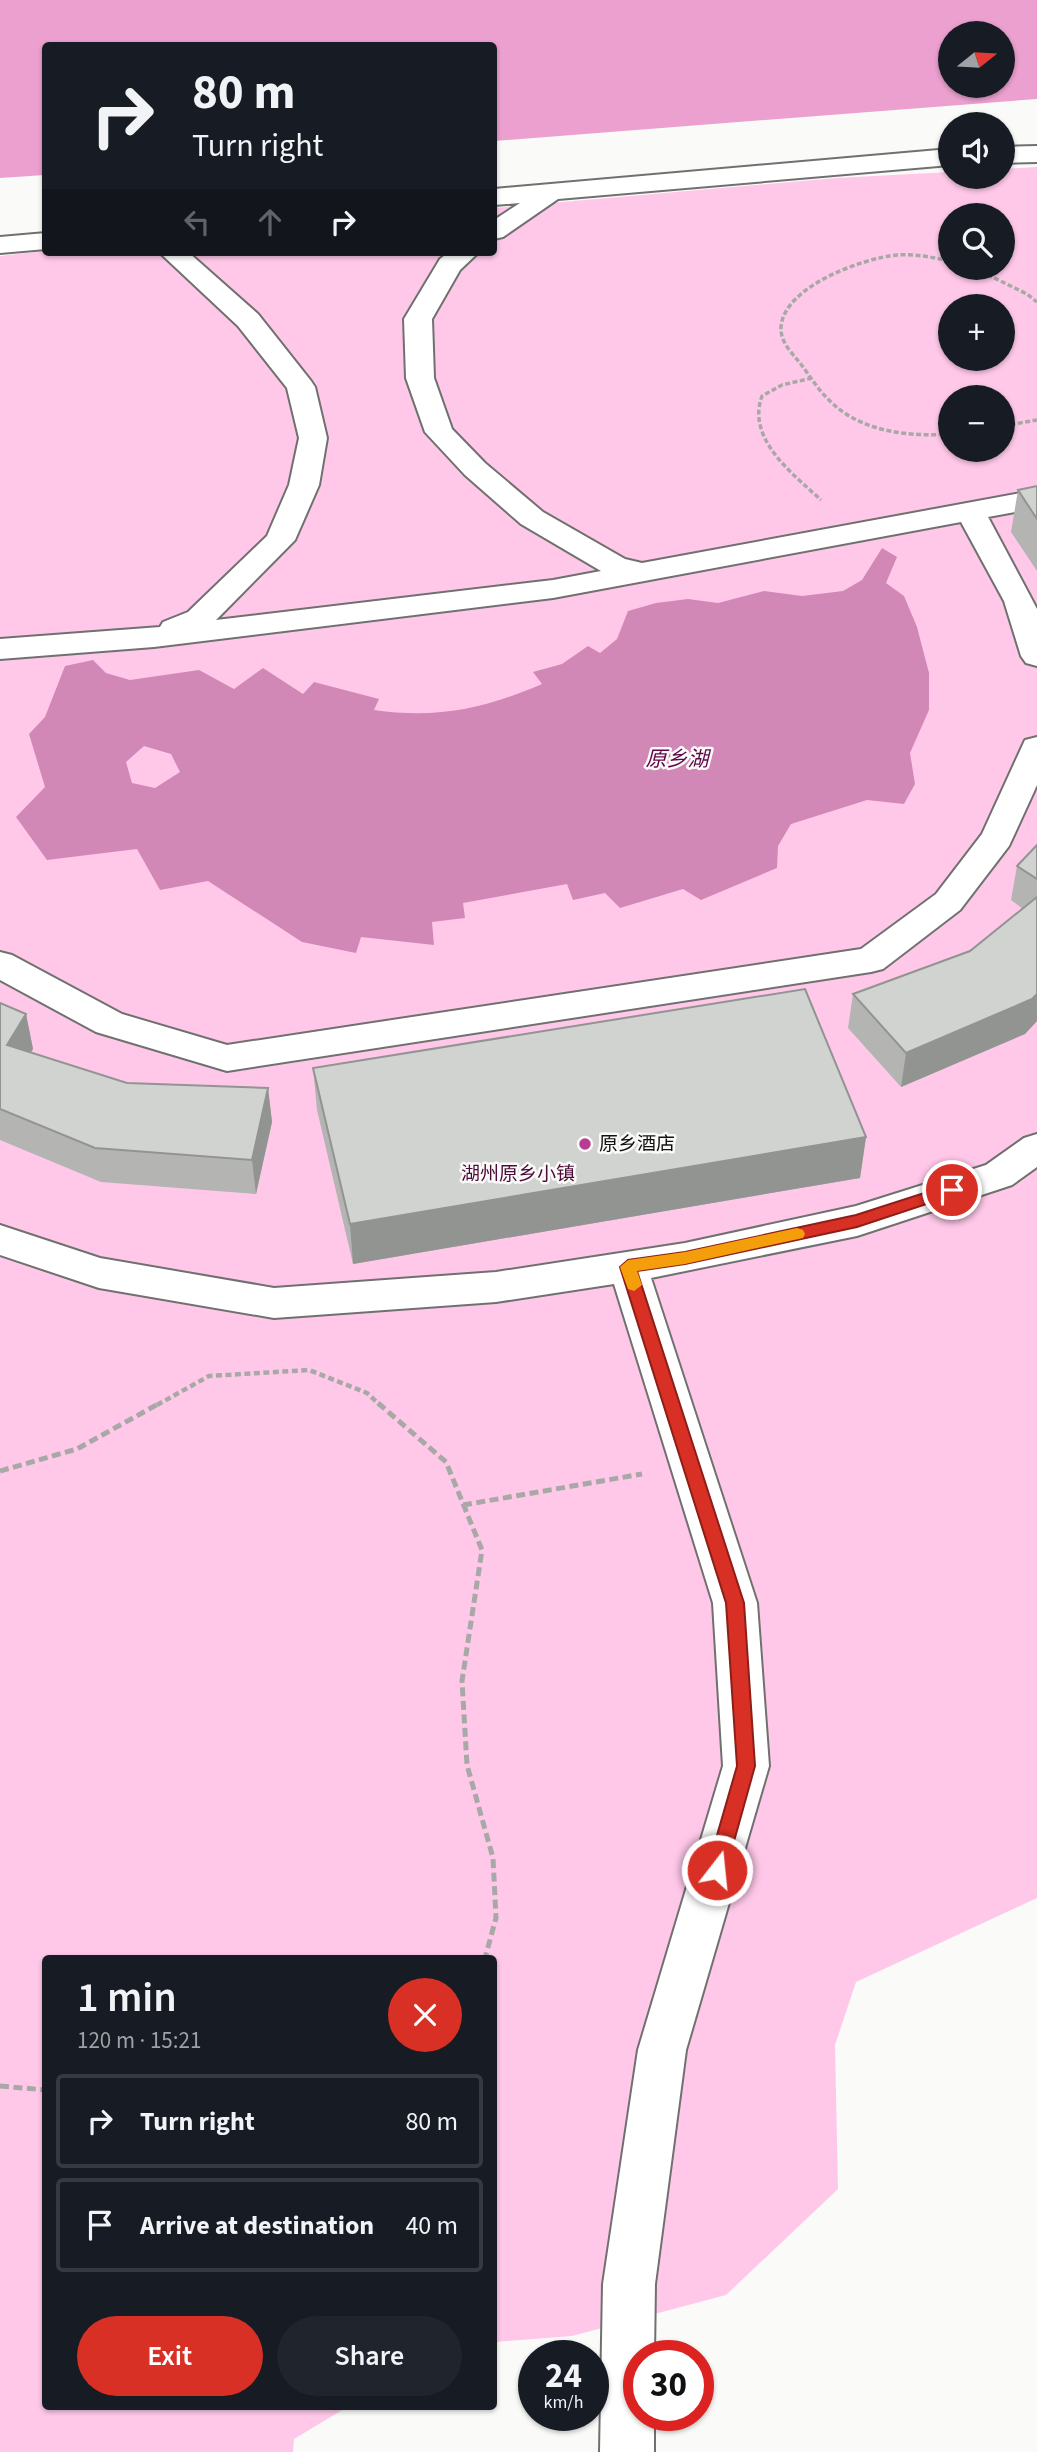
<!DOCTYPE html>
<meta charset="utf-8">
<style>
:root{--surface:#171b24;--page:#20242c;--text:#f1f3f6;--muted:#9ea1a6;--line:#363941;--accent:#d93025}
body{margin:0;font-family:"Source Sans 3","Noto Sans SC",sans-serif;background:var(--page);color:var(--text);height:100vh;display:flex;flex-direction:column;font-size:26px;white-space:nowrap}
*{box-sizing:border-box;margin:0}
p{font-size:23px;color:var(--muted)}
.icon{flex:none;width:38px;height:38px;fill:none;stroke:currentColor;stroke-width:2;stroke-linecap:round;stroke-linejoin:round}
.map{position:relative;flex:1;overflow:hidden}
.side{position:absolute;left:42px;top:1955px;width:455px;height:455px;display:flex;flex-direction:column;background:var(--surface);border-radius:7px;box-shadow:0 2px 5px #0004}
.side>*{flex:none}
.hud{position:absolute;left:42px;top:42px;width:455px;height:214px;border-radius:7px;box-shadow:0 2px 5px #0004;background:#171b24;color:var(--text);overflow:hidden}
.needle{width:46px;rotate:72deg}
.tools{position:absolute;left:938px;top:21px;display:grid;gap:14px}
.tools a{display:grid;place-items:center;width:77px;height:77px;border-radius:50%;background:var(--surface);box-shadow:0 2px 5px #0004;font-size:35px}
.speed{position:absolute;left:518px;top:2340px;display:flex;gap:14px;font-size:35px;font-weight:700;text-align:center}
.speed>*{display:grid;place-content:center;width:91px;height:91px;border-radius:50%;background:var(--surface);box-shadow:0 2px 5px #0004;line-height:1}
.speed small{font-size:18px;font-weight:400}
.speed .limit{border:10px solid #d22;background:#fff;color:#111}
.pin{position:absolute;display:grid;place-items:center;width:60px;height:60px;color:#fff;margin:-30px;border:4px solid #fff;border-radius:50%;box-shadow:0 2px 7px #0007}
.me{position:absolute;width:77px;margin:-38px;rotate:16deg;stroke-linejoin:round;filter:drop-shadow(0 0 5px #0008)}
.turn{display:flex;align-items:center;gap:24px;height:147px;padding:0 35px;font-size:32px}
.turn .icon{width:91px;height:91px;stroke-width:2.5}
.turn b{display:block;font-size:49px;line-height:60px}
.lanes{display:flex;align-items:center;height:66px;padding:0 35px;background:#0003;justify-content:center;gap:35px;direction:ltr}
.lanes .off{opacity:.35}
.round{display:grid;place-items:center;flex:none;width:74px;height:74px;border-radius:37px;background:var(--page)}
.overview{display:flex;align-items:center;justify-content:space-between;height:119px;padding:0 35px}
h1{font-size:42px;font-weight:600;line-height:52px}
.primary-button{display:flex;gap:14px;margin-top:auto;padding:14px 35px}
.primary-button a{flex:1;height:80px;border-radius:42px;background:var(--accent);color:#fff;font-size:28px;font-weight:600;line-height:80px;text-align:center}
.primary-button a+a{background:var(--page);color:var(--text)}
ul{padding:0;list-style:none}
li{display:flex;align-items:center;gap:21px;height:94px;margin:0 14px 10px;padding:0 21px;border:4px solid var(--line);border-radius:7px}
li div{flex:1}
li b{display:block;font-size:26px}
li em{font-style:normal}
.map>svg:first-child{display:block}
.green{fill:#ffc8e9;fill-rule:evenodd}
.forest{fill:#eca0cf;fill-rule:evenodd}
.water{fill:#d288b6;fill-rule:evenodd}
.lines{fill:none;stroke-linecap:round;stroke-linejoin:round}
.street-casing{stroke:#70716f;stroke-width:4}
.path-far2{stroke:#a8a9a6;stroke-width:3.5;stroke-dasharray:5 2.5;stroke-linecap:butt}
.path-far1{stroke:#a8a9a6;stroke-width:4.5;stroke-dasharray:6 3.5;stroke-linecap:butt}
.path{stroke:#a8a9a6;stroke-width:5;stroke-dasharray:9 4.5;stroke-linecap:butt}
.street{fill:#fff;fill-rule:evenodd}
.wall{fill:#b4b5b3}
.shaded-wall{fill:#929492}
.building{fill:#d1d3d0;stroke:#929492;stroke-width:2}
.route{fill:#d93025;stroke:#8d1f18;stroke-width:2}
.slow{fill:#f59e0b}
.poi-dot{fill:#b63d91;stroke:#fafbf8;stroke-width:2.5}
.labels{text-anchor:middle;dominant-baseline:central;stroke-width:5;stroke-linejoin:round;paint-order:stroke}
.poi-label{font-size:19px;fill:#111211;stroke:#fafbf8;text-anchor:start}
.park-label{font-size:19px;fill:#4d0b3a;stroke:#fafbf8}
.water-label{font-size:21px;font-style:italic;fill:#600549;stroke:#fafbf8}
</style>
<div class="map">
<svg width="1037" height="2452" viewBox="0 0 1037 2452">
<rect width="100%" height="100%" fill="#fafbf8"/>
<path class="green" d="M1037 167V1898L856 1982 835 2045 838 2189 726 2295 572 2336 494 2342V1958H46V2406H349L294 2439 293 2452H0V256L45 251 494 252V208L836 178 950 172V177H1003V169ZM950 215H1003V268H950ZM950 306H1003V359H950ZM950 397H1003V450H950Z"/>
<path class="forest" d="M0 0H1037V99L494 141V46H46L45 175 0 178ZM950 33H1003V86H950Z"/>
<path class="water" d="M882 548 897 557 886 583 904 596 917 627 929 673V710L910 753 915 784 904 804 867 800 791 824 778 846 777 868 701 900 683 889 620 908 605 893 573 900 567 884 463 903 465 918 432 922 434 945 361 937 356 953 302 942 208 881 160 890 137 849 47 860 16 817 45 787 29 734 45 717 65 666 93 660 106 673 130 680 199 670 234 689 263 668 303 694 314 682 379 699 374 710C437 719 484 709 542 684L533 672 562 664 588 646 600 653 617 639 628 611 656 603 688 599 718 603 764 591 802 596 843 591 862 580ZM144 746 171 754 180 772 155 788 132 783 126 762Z"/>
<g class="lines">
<defs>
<path id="street" d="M1037 146V162L1003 163V147Z
M950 149V165L558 199 503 237 494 239V220L520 203 494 205V189Z
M46 233V249L0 253V237Z
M159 252H188L258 314 311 381 315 387 327 438 319 485 295 540 216 620 553 580 601 571 521 524 465 475 425 432 406 378 404 319 440 259 449 252H479L460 270 432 319 434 378 452 429 485 463 543 512 625 559 642 563 1037 490V508L988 517 1037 609V666L1026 663 1021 656 1004 601 961 522 553 598 154 647 0 659V639L160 627 163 622 188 612 267 536 289 485 299 438 287 388 238 326Z
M1037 737V785L1009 846 960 910 883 969 871 972 227 1071 96 1032 0 980V952L12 955 122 1014 227 1045 861 949 936 894 982 834 1025 740Z
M1037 1134V1167L1012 1185 857 1236 651 1278 757 1603 769 1766 686 2050 655 2284 654 2356H639V2415H654V2452H600L603 2284 638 2050 723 1766 713 1603 614 1284 496 1302 274 1318 99 1288 0 1255V1225L100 1258 274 1288 496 1272 685 1243 856 1206 986 1165 1024 1138Z"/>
</defs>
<use href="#street" class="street-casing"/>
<path class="path-far2" d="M950 261C932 257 915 254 897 255 864 258 784 286 781 327 780 342 792 353 800 363 810 376 818 390 830 401 861 432 909 437 950 434
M974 268 1027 294 1037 302
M812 378 782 385 762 396C746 439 793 474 821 500
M1003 426 1037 420"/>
<path class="path-far1" d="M157 1405 209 1376 309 1370 367 1393 380 1405"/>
<path class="path" d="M378 1403 446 1462 482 1550 462 1681 467 1765 493 1858 496 1918 485 1958
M0 1471 77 1449 160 1403
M463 1505 642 1474
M0 2086 46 2090"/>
<use href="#street" class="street"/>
</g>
<path class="wall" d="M1037 486V571L1011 532 1018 490Z
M1037 845V1021L1025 1034 901 1087 848 1028 853 994 970 951 1023 909 1011 900 1017 866Z
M0 1003 26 1014 33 1049 31 1052 127 1083 268 1088 272 1122 256 1194 101 1182 0 1140Z
M313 1068 866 1137 860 1178 353 1264 317 1110Z"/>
<path class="shaded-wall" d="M1037 994V1021L1025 1034 901 1087 906 1053Z
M26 1014 33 1049 14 1079 7 1045Z
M268 1088 272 1122 256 1194 252 1160Z
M866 1137 860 1178 353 1264 350 1224Z"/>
<path class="building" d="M1037 486V519L1018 490Z
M1037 845V879L1017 866Z
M1037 897V994L1032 999 906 1053 853 994 970 951Z
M805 989 866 1137 350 1224 313 1068Z
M0 1003 26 1014 7 1045 127 1083 268 1088 252 1160 95 1148 0 1109Z"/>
<path class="route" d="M952 1184 957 1186 960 1190 957 1194 857 1227 685 1264 637 1271 744 1603 755 1766 726 1870 723 1876 717 1879 710 1876 707 1870 737 1766 726 1603 620 1267 628 1260 685 1252 856 1215Z"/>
<path class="slow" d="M797 1228 803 1230 805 1234 803 1238 685 1264 637 1271 642 1285 634 1291 628 1289 620 1267 628 1260 685 1252Z"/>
<circle class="poi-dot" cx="585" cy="1144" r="7"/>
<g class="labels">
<g class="poi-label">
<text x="599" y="1144">原乡酒店</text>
</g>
<g class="park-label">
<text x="518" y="1174">湖州原乡小镇</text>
</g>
<g class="water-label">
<text x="677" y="759">原乡湖</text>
</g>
</g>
</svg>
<div class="tools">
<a><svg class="needle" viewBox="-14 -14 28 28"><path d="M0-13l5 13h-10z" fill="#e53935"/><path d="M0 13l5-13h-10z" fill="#9ea1a6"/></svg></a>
<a><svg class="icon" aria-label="sound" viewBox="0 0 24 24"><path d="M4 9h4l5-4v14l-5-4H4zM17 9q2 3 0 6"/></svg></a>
<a><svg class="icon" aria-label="search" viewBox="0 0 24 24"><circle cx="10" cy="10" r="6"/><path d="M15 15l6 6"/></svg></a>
<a>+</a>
<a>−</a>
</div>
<div class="speed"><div>24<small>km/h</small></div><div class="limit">30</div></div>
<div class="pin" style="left:952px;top:1190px;background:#d93025"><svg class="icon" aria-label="arrive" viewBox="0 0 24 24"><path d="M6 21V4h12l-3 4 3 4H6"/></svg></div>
<svg class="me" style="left:717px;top:1870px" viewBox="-20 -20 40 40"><circle r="17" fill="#d93025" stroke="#fff" stroke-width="3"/><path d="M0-11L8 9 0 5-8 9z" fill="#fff"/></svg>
<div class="hud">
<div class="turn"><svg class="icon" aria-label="right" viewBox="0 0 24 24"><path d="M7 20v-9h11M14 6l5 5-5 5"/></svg><div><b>80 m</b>Turn right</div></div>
<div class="lanes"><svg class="icon off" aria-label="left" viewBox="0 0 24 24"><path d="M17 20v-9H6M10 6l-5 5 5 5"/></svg><svg class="icon off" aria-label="ahead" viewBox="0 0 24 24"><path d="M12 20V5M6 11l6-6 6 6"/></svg><svg class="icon" aria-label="right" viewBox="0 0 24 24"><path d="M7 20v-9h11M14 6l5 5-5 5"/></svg></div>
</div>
<section class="side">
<div class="overview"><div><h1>1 min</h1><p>120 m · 15:21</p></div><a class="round" style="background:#d93025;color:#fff"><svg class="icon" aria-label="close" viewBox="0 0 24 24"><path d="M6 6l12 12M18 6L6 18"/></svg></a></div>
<ul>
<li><svg class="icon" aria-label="right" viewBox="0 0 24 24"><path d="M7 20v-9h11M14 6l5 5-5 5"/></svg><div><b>Turn right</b></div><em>80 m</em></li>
<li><svg class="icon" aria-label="arrive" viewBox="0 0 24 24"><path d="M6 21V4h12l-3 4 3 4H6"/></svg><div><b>Arrive at destination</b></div><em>40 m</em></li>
</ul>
<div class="primary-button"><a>Exit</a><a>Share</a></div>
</section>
</div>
